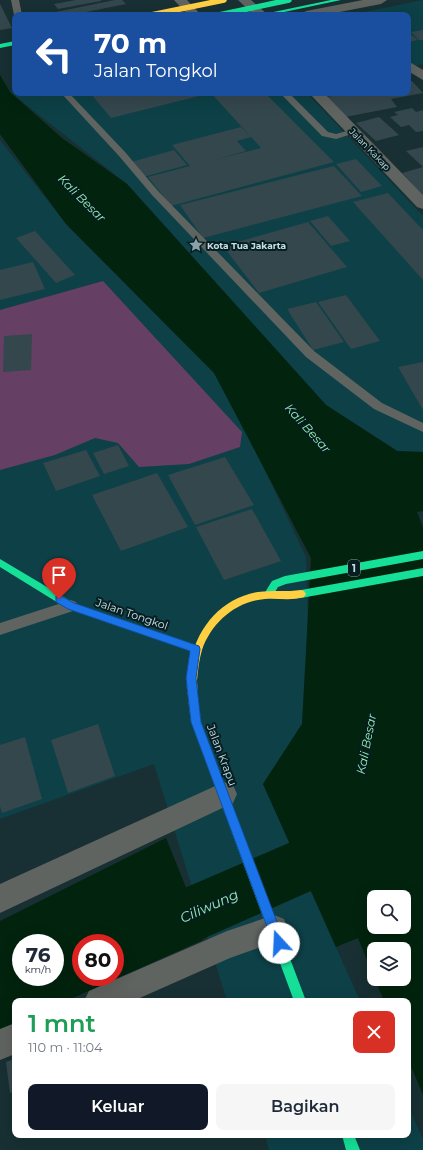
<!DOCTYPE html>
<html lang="id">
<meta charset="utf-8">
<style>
:root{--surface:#fff;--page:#f6f6f7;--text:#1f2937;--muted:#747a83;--accent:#111827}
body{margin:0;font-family:Montserrat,sans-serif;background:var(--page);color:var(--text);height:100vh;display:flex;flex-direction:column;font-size:15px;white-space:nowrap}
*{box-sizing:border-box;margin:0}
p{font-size:13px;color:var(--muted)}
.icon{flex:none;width:22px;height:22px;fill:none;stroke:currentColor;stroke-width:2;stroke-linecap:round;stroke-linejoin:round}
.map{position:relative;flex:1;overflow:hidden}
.side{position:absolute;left:12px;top:998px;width:399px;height:140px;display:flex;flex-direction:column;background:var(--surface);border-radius:8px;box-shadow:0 4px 16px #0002}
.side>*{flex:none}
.banner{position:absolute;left:12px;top:12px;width:399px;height:84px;border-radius:8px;box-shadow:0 4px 16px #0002;background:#1a4fa0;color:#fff;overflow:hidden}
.controls{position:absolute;left:367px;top:890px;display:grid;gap:8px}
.controls a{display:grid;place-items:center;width:44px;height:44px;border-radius:8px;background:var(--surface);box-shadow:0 4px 16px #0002;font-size:20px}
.speed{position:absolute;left:12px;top:934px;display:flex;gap:8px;font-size:20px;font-weight:700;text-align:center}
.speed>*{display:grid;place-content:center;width:52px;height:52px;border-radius:50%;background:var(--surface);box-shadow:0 4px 16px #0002;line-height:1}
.speed small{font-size:10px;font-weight:400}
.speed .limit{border:6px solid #d22;background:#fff;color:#111}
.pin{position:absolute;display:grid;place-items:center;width:34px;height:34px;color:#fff;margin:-41px -17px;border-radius:50% 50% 50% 0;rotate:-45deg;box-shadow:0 0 4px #0007}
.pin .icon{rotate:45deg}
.me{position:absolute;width:44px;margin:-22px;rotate:340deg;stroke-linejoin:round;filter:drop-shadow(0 0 3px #0008)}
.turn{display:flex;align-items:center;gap:14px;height:84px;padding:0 16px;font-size:18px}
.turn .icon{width:52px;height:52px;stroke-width:2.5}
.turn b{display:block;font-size:28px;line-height:34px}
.round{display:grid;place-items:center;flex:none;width:42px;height:42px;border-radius:8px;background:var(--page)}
.summary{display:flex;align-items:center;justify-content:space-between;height:68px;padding:0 16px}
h1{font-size:24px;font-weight:600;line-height:30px;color:#1e9e55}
.action{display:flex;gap:8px;margin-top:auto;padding:8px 16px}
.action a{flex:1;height:46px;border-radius:8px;background:var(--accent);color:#fff;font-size:16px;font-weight:600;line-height:46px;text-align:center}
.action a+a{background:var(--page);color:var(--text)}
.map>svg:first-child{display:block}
.built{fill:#0d4047}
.green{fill:#663f65}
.water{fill:#02230e;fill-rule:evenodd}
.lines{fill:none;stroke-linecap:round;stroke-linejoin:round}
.river{fill:#02230e;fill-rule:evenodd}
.building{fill:#34474d}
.lane{fill:#5f6461;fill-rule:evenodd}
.street{fill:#5f6461;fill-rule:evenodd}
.fast{fill:#16e098;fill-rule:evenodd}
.slow{fill:#ffcf43;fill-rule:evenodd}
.fast-bridge{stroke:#16e098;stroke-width:5.5}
.slow-bridge{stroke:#ffcf43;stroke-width:5.5}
.route{fill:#1a73e8;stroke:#114b97}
.labels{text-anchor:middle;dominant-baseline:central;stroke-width:4;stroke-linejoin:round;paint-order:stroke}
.far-street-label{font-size:9px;fill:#c5e0e5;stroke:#061d21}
.far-poi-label{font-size:9px;font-weight:bold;fill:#c5e0e5;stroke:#061d21;text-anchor:start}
.shield{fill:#061d21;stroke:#8ca6aa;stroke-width:1}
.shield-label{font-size:10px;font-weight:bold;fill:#c5e0e5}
.street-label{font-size:11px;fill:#c5e0e5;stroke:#061d21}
.water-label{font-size:12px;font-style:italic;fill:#94efaa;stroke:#061d21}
.near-water-label{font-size:14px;font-style:italic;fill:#94efaa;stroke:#061d21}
</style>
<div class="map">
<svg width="423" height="1150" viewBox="0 0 423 1150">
<rect width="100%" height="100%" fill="#183033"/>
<path class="built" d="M423 0V64L413 66 408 62V15L354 14Z
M15 91V93H307L423 216V452L398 451 326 405 127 184 10 92Z
M0 140 66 224 214 373 251 441 306 557 308 628 302 724 263 784 360 1001H227L154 764 0 819Z
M408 1106 423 1139V1150H269L265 1135H408Z"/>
<path class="green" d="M103 281 242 432 240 447 189 464 139 467 118 443 95 438 55 455 0 470V310Z"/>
<path class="water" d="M0 75 10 92 62 138 127 184 326 405 397 451 423 452V511L417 512 423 527V1095L408 1059V1001H384L375 979H404V949H374V977L358 938 336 947 263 784 302 724 311 558 214 373 66 224 0 134ZM374 897H404V927H374Z
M166 838 185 885 203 940 66 1001H15V1023L0 1030V921ZM21 943H55V977H21ZM81 943H115V977H81Z"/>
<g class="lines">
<path class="river" d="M347 818 367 826 375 846 367 866 115 978 113 977H115V943H87L94 927Z"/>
</g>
<path class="building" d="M76 0H101V1L58 9 54 4Z
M115 0H122L126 4 71 15H41Z
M0 4 12 28 0 30Z
M423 30V40H419L411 32Z
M408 32 418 40 408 42Z
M412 81 423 93 391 99 397 107 345 117 326 97 350 93H408V82Z
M201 93 203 95 111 118 91 94Z
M211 93H265L334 162 171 206 148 177 190 166 172 145 241 127 251 137 237 141 246 151 214 160 261 148Z
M412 108 416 112 423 110V131L416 132 409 125 401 127 390 117 398 115 394 112Z
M379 117 399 135 376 141 356 123Z
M423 147V195L402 173 423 167 406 151Z
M174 150 187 165 143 177 131 162Z
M356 159 382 186 361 192 336 164Z
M334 166 362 196 203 238 180 205Z
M388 193 423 230V280L353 202Z
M328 216 350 241 331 246 310 221Z
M308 222 347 267 259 293 223 246Z
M35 231 75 275 56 283 16 238Z
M33 262 45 289 0 300V270Z
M346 295 380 341 351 349 318 302Z
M316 302 344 342 313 350 287 309Z
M32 334 31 370 3 372 4 336Z
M423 362V410L398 367Z
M118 445 129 466 104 474 93 453Z
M86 450 100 476 56 491 43 463Z
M225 457 254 505 195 525 168 475Z
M157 473 188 527 121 551 92 495Z
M252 509 281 561 224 580 196 527Z
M98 724 115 776 68 793 51 740Z
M25 737 42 799 2 813 0 806V745Z
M15 1059V1091L10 1093 6 1062Z"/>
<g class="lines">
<path class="lane" d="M11 0H19L22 15H14Z
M61 93H69L125 152 158 191 314 351 382 403 423 423V432L374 409 306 357 152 195 119 156Z
M280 93H289L328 132 336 134 354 129 358 132 336 139 322 136Z
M71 600 76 602 78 606 76 610 0 635V623Z"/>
<path class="street" d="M174 0H187L201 15H188Z
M238 0H251L268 15H254Z
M363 0H387L381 4 324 15H300L306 11Z
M408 61 423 70V80L408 71Z
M309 93H324L423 195V209L417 207Z
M224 782 233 785 237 794 233 803 0 913V884Z
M274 915 284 919 288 929 284 939 230 958 133 1001H84L89 991 227 931Z
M15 1023V1054L0 1060V1029Z"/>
<path class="fast" d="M331 0H341L270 15H259Z
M15 41V45L0 48V44Z
M423 551V559L286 584 278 587 272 597H266L264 594 272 581 285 576Z
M0 559 74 603 199 646 201 649 199 652 196 653 68 609 0 567Z
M423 568V576L301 598 298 597 296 594 298 591 301 590Z
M193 694 196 695 198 698 201 722 306 1001H294L191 722 188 698 190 695Z
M342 1135H354L360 1150H346Z"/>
<path class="slow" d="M301 590 304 591 306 594 304 597C292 601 278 598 265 599 236 601 211 623 202 650 199 660 198 670 197 680 197 687 199 695 196 701L193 702 190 701C184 690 188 671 191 659 199 625 223 598 258 592 272 590 287 592 301 590Z"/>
<path class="fast-bridge" d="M219 15 289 0"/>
<path class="slow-bridge" d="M151 15 224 0"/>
</g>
<path class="route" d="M59 595 74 603 199 646 200 649 196 678 201 722 285 943 283 948 279 949 275 948 273 943 191 722 186 678 190 651 68 609 56 602V596Z"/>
<defs>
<symbol id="sight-bare" viewBox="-9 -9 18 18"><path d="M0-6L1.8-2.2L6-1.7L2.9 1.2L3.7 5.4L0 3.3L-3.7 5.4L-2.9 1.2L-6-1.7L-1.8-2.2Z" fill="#88a2a7" stroke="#061d21" stroke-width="2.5" paint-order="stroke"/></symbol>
</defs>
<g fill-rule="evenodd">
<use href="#sight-bare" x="186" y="235" width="20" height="20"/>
</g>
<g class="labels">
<g class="far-street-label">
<text transform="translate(370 149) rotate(46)">Jalan Kakap</text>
</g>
<g class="far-poi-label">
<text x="207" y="245">Kota Tua Jakarta</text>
</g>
<rect class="shield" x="348" y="560" width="12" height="16" rx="3"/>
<g class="shield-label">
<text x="354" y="568">1</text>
</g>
<g class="street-label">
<text transform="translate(132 614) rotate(19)">Jalan Tongkol</text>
<text transform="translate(222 755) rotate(69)">Jalan Krapu</text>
</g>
<g class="water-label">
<text transform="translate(82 198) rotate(45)">Kali Besar</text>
<text transform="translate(308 428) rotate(48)">Kali Besar</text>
<text transform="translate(366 744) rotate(-79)">Kali Besar</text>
</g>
<g class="near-water-label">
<text transform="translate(209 906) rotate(-24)">Ciliwung</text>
</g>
</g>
</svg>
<div class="controls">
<a><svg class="icon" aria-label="search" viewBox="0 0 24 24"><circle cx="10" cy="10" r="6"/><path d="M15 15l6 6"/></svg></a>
<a><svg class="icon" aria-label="layers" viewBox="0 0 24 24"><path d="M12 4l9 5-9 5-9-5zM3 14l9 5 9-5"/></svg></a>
</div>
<div class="speed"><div>76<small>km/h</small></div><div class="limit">80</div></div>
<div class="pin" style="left:59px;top:599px;background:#d93025"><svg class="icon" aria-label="arrive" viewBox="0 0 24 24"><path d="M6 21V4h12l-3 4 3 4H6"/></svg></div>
<svg class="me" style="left:279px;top:943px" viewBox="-20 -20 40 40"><circle r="19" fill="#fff"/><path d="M0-13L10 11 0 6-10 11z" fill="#1a73e8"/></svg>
<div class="banner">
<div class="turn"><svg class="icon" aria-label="left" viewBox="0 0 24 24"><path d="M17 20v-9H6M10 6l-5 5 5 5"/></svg><div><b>70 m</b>Jalan Tongkol</div></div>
</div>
<section class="side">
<div class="summary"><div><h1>1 mnt</h1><p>110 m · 11:04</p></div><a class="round" style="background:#d93025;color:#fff"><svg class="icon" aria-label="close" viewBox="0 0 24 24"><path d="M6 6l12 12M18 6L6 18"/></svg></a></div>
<div class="action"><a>Keluar</a><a>Bagikan</a></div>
</section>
</div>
